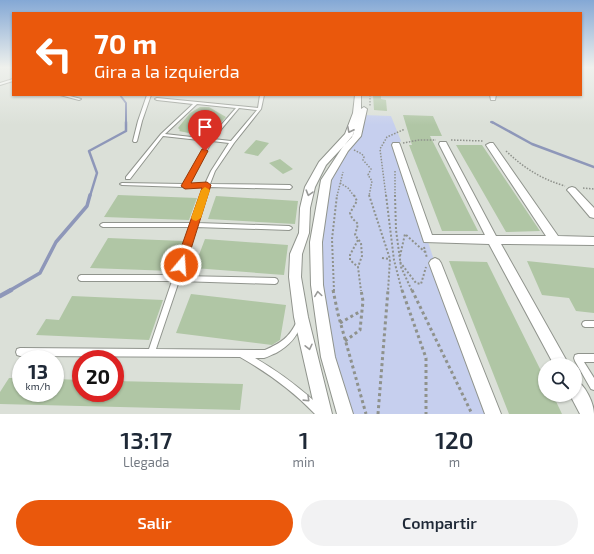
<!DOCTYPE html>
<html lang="es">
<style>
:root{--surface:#fff;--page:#f2f2f3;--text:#1f2937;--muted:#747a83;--accent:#ea580c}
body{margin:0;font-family:"Exo 2",sans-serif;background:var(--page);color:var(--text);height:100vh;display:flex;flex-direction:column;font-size:15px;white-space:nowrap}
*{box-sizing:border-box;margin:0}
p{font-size:13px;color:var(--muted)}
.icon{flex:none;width:22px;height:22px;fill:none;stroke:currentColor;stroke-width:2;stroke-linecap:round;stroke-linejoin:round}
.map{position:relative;height:414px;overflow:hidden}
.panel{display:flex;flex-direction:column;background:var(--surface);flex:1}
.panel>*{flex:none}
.banner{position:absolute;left:12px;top:12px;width:570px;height:84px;border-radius:0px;box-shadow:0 1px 3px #0004;background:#ea580c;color:#fff;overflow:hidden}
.controls{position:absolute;left:538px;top:358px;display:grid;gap:8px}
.controls a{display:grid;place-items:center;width:44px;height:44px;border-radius:50%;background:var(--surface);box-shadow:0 1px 3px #0004;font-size:20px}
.speed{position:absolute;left:12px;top:350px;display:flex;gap:8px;font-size:20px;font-weight:700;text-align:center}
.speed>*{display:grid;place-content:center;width:52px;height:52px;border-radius:50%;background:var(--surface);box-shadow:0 1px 3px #0004;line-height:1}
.speed small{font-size:10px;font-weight:400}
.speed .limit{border:6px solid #d22;background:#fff;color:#111}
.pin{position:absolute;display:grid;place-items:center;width:34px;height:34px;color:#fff;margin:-41px -17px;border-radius:50% 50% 50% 0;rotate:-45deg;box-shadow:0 0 4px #0007}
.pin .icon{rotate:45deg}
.me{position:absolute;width:44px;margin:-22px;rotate:18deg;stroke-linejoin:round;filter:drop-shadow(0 0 3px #0008)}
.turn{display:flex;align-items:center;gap:14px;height:84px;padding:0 16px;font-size:18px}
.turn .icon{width:52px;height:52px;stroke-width:2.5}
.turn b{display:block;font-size:28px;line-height:34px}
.eta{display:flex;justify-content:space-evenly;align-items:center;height:68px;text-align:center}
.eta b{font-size:24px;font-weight:600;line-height:28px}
.cta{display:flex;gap:8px;margin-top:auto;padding:8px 16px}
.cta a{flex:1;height:46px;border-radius:24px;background:var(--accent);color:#fff;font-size:16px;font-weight:600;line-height:46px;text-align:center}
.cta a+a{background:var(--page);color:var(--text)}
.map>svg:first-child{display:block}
.green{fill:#c6cfee}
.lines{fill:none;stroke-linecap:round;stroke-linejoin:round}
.stream-far3{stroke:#8e97b9;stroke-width:2}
.stream-far2{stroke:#8e97b9;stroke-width:2.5}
.stream-far1{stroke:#8e97b9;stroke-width:3.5}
.stream{stroke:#8e97b9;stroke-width:4.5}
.building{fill:#b0c6a5}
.service-casing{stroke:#90948d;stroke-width:2}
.minor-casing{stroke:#90948d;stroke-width:2}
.path-far2{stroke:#8f928c;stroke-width:1.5;stroke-dasharray:1.5 1.5;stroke-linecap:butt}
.path-far1{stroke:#8f928c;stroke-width:2;stroke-dasharray:2 2;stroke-linecap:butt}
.path{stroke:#8f928c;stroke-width:3;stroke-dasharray:3 3;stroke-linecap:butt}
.service{fill:#fff;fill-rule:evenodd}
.minor{fill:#fff;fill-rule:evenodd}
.oneway{stroke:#999a98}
.route{fill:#ea580c;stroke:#983908}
.slow{fill:#f59e0b}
</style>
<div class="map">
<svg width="594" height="414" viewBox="0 0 594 414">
<rect width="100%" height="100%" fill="#dbe0d8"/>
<path class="green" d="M363 115 391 116 401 141 396 146 435 263 493 414H345L317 285 324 189 357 136Z"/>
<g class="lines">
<path class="stream-far3" d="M120 95 126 103V123
M491 122 494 123"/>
<path class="stream-far2" d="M492 122 532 144 594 167
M90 196 97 173 89 151 126 131V122"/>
<path class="stream-far1" d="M9 291 40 273 56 242 87 206 90 195"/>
<path class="stream" d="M0 296 11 290"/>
</g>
<path class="building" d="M373 95H381V99L386 100 387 111 374 110Z
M200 107H209L226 117 208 137 179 131 180 130 178 128 190 113Z
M403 115 433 116 442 136H430L478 231H442L409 145H412Z
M256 140 269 143 258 156 244 153Z
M456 145H482L540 231 506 232Z
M280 159 293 169 283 174 269 163Z
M118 195 197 198 189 220 104 217Z
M216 196 298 201 295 224 208 219Z
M108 238 184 241 172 271 90 268Z
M205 239 288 245 284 275 194 268Z
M449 261 487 262 545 379V395H553L562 414H509Z
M527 261 594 268V313L576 311 569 298 542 295Z
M191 294 286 305 280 340 272 345 176 333Z
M72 296 163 300 149 340 36 335 46 319 59 320Z
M9 378H21V393H55V379L81 380V393H115V381L243 384 240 410 0 404V392Z"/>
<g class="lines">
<defs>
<path id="service" d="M13 79V81L0 85V83Z
M60 95H66L81 99 79 100Z
M147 95H151L142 121 137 141 136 142H134L133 141 138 121Z
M260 95H264L261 109 234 143 215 171 210 184 290 185 292 187 290 189 209 187 197 223 289 226 291 227 292 228 291 229 289 230 196 227 180 276 275 278 277 279 278 281 277 283 275 284 179 281 156 349 265 350C281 343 290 337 297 321L299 320 301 321 302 323C297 337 289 346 276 353 273 354 268 357 264 358 262 358 258 358 255 358 276 370 295 384 313 400 317 404 323 408 325 414H315C293 391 268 373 240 357L20 356 17 355 16 352 17 349 20 348 149 349 172 281H81L79 280 78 278 79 276 81 275H174L191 227H103L101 226 100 225 101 224 103 223H192L204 187H187L185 188 183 187 122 185 120 184 122 183 184 184 208 141 163 136 130 179H126V177L161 134 193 104 157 100 155 99 157 98 258 108ZM197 104 236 108 209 139 165 134ZM239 108 257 110 231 141 213 139ZM212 141 229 143 211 171 205 184H189Z
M585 321H594V327H585L583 326 582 324 583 322Z
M578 354H594V362H584L594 378V390L591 389 575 361 574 358 575 355Z"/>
<path id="minor" d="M355 95H361V109L364 107 367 109 361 136 348 151 331 180 322 242 323 285 335 357 353 414H337L321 357 311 285 310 242 321 180 342 148 353 135 355 128 352 137 326 165 315 187 310 208 309 233 302 254 301 277 308 317 332 414H316L294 317 289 277 290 254 299 233 300 208 305 187 319 162 345 134 353 113Z
M490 95H496L495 100H491Z
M440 142H446L447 144 496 236H546L486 145 490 143H493L558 236 594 237V245L501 244 569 365H554L489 244 424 242 392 145 393 143H399L400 145 432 235H485L439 144Z
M572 187 575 188 594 208V218L590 217 569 192 567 190 569 188Z
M435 258 439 260 441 263 501 414H485L429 263 431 260Z
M575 380C585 384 594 403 594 414H580L570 395H575Z"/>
</defs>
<use href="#service" class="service-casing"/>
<use href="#minor" class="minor-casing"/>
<path class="path-far2" d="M370 95V106
M451 140 484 141
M403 143 419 140H436
M354 150 362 154 364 157 363 160 371 169 368 175 372 181 369 196
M506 151C524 168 541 179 565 186
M395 171V196
M340 183 348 188 354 196
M583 188 594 189
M337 196 343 172
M386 196 380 149 387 137 405 129"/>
<path class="path-far1" d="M354 195 357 201 350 213 352 218 358 224 355 235 361 243 362 256 358 267 361 291
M369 195 390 259 388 291
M386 195 394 260 402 291
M395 195 396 230 401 267 412 291
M358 240 350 255V260L358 267
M424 247 427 258
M400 256 405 234 425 252
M382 258 390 259
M400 262 416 283 421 284 426 267
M334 291 332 239 337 195"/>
<path class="path" d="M333 290 338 314 366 414
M402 290 426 358V414
M412 290 472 414
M340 323 361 311
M345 341 360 330 363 301 361 290
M378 414 388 290"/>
<use href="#service" class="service"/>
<use href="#minor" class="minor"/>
</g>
<defs><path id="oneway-chevron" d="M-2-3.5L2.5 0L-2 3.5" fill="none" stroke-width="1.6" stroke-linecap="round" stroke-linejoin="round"/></defs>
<g class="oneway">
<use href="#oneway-chevron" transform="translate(350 130) rotate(117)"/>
<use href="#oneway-chevron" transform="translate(309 193) rotate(106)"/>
<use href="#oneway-chevron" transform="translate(318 294) rotate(-98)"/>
<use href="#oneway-chevron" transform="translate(309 347) rotate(77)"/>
<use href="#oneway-chevron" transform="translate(307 399) rotate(44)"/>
</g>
<linearGradient id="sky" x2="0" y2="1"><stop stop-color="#84a8d5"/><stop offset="0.54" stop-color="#eff1ed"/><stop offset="1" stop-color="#eff1ed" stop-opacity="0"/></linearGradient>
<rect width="594" height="125" fill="url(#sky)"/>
<path class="route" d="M202 149H205L208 151 191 183 207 182 211 185 186 265 185 268 181 269 177 268 175 265 202 188 185 189 181 186Z"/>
<path class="slow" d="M205 187 210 190 201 218 196 221 193 220 191 218 201 190Z"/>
</svg>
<div class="controls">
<a><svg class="icon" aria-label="search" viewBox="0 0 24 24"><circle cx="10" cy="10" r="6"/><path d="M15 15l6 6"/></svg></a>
</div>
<div class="speed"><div>13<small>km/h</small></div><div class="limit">20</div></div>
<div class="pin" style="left:205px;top:151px;background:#d93025"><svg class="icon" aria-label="arrive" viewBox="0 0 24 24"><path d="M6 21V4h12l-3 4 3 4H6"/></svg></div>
<svg class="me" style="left:181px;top:265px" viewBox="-20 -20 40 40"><circle r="17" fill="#ea580c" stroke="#fff" stroke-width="3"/><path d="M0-11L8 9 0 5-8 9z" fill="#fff"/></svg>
<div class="banner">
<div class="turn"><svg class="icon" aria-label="left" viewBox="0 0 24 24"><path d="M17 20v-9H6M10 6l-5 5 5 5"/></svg><div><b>70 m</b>Gira a la izquierda</div></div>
</div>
</div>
<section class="panel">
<div class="eta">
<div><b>13:17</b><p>Llegada</p></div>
<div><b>1</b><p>min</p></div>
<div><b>120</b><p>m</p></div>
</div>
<div class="cta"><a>Salir</a><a>Compartir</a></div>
</section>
